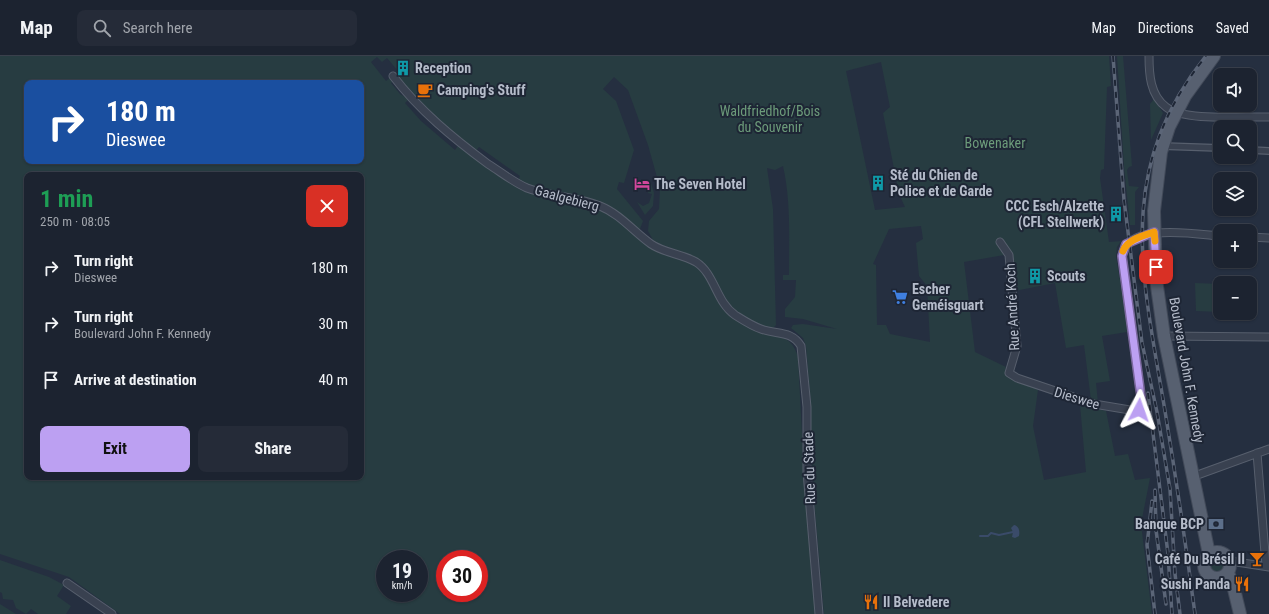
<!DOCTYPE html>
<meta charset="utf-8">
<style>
:root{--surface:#1c2330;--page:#252b38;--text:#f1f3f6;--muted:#a0a4ab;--line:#3a404c;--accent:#bca0f2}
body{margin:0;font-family:"Roboto Condensed",sans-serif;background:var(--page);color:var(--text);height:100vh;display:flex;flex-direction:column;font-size:15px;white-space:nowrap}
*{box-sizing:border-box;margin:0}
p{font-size:13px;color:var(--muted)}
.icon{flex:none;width:22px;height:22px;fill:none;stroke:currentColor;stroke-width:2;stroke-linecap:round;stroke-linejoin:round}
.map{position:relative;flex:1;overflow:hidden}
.panel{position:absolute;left:24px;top:116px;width:340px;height:308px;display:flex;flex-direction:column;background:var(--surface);border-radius:8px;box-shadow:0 1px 3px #0004,0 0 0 1px var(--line)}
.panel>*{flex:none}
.hud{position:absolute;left:24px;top:24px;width:340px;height:84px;border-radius:8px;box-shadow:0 1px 3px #0004,0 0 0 1px var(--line);background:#1a4fa0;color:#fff;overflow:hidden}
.tools{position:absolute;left:1213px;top:12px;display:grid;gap:8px}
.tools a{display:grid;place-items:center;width:44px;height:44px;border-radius:8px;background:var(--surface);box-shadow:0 1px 3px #0004,0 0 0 1px var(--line);font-size:20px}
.speed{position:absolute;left:376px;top:494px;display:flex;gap:8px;font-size:20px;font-weight:700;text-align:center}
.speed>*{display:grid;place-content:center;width:52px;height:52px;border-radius:50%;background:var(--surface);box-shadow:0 1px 3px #0004,0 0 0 1px var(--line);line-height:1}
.speed small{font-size:10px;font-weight:400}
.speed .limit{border:6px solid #d22;background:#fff;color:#111}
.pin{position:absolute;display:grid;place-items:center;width:34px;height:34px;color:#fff;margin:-17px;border-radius:8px;box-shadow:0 2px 6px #0006}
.me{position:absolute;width:44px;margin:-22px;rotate:4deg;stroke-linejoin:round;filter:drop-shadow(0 0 3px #0008)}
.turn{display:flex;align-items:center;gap:14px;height:84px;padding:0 16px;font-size:18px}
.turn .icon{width:52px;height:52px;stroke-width:2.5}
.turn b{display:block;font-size:28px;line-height:34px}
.round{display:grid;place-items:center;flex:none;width:42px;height:42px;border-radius:8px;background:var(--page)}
.overview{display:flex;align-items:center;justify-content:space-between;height:68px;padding:0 16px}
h1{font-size:24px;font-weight:700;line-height:30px;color:#1e9e55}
.button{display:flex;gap:8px;margin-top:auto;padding:8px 16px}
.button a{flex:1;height:46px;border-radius:8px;background:var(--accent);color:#111;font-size:16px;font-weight:700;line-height:46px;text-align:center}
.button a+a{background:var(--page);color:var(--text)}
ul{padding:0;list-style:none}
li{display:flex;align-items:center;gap:12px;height:56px;padding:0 16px}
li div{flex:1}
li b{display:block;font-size:15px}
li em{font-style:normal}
header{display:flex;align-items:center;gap:24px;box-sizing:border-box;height:56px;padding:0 20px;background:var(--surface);border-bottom:1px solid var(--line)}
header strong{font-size:19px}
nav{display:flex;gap:22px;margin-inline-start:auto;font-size:14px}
.search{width:280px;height:36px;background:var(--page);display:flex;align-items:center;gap:10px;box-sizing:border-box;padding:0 14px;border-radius:8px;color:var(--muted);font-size:15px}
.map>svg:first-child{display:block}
.green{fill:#273c41;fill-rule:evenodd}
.water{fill:#3a4b69}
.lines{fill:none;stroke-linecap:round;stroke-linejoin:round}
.stream{stroke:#3a4b69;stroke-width:2}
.pedestrian-casing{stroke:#575f6d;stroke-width:8}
.minor-casing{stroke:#575f6d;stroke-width:9}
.primary-casing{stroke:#424a59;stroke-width:14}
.pedestrian{stroke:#394150;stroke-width:5.5}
.minor{stroke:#394150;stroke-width:7}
.primary{stroke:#576070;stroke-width:12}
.rail-casing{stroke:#5b6577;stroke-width:3.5}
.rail{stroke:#1e2635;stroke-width:2;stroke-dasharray:6;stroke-linecap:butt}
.route-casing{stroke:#7a689d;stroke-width:10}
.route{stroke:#bca0f2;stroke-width:7}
.slow{stroke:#f59e0b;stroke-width:7}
.labels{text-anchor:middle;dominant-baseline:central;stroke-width:4;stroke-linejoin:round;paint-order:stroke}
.poi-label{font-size:14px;font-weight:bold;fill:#b5bcca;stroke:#1e2635;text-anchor:start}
.park-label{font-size:14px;fill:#6c9b7a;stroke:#1e2635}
.street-label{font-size:14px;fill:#b5bcca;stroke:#1e2635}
</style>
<header>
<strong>Map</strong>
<div class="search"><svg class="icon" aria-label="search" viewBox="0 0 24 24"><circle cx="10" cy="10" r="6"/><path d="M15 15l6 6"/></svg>Search here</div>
<nav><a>Map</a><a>Directions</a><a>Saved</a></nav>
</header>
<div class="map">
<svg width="1269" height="558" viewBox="0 0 1269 558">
<rect width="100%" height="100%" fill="#252f40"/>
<path class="green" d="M0 0H1109L1111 30 1107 31 1104 113 1101 114 1100 122 1109 186 1121 185 1117 191 1116 200 1126 261 1127 276 1102 280 1110 325 1096 327 1098 347 1091 344 1084 289 1066 292 1055 227 1015 235 1010 198 964 206 975 296 1006 311 1005 315 1016 323 1038 334 1033 370 1044 424 1086 416 1080 349 1106 355 1115 400 1128 398 1135 424 1150 422 1141 468 1152 558H824L811 409V351L806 290 803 282 791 272 793 269 803 268 837 273 803 263 785 261V253L795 241 796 224H783V219H789C789 183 791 145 783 110L775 114 767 112 773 153 776 269 773 272 763 271 761 275C780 281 792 280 798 301L804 416 816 558H120L69 521 0 498ZM377 1 382 6 387 2 398 15 386 25 371 6ZM881 6 890 51 883 57 899 138 905 151 875 154 846 15ZM614 21 628 34 648 89 660 132 659 153 649 165 648 175 653 184 660 188 685 197 686 202 651 188 638 178 643 165 617 133 619 126 624 127 634 94 616 45 603 33ZM395 23 460 87 455 94 421 65 405 47 409 43 400 38 391 27ZM27 27H361V105H27ZM479 91 520 120 517 127 474 97ZM27 119H361V421H27ZM921 170 923 183 916 187 919 220 927 230 930 286 890 278 886 269H877L876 209 873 208 889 173ZM385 503H419V537H385ZM445 503H479V537H445Z
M1117 0H1123L1132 110 1129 111 1127 114 1129 130 1139 131 1135 136V169H1130L1124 111Z
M1154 43 1163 57 1151 84 1150 48Z
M650 124 654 137 653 150 645 159 637 146 643 150 649 147 652 138 648 137Z
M1195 227 1220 228V256L1196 255Z
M1250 231 1254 232 1255 257H1250Z
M1210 509a7 7 0 1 1 14 0a7 7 0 1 1-14 0Z
M0 504 49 521 64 529 57 540 71 550 66 558H38L31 553 26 558 16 552 13 544 3 543 2 537 0 536Z
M0 548 16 558H0Z"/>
<path class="water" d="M1014 469C1019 470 1020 475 1019 480L1015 482 1012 481 1013 476 1011 472Z"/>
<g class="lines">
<path class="stream" d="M980 480H988L991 477 999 479 1013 476"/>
<defs>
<path id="pedestrian" d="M1162 90 1220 92
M1250 94 1269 95"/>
<path id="minor" d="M1149 0C1149 18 1150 39 1166 51 1185 66 1244 60 1269 61
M393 20C420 55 453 82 488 108 501 116 513 126 527 132 550 141 577 140 600 150 620 158 634 176 651 188 664 197 682 198 696 206 715 218 716 246 735 259 743 264 752 270 761 273 777 279 791 274 801 290L807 351V416L819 558
M1250 181 1269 182
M1000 186 1009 199 1017 290 1009 317 1017 322 1094 348 1136 355 1139 354 1142 348 1122 200C1127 166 1195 178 1220 180
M1164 280 1269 281
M1257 397 1266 510
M1192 421 1269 393
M1230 505 1269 511
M67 527 112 558"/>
<path id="primary" d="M1204 509a13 13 0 1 1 26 0a13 13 0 1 1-26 0Z
M1209 498 1164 280 1156 223 1154 155 1161 96 1169 71 1185 40 1214 0
M1228 517 1233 529 1240 558"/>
</defs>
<use href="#pedestrian" class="pedestrian-casing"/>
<use href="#minor" class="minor-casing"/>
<use href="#primary" class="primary-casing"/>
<use href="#pedestrian" class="pedestrian"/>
<use href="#minor" class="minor"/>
<use href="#primary" class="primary"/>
<defs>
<path id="rail" d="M1113 0 1124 144 1142 287 1157 356 1170 433 1175 518 1180 558
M1148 337 1168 498 1172 558
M1155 434 1156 474 1166 548
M1152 445 1147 489 1155 558
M1195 558C1186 490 1176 422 1165 355 1143 222 1113 116 1206 0"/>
</defs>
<use href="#rail" class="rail-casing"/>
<use href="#rail" class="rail"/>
</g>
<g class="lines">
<defs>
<path id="route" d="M1139 354 1142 348 1122 200 1126 188 1154 176 1156 211"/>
</defs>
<use href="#route" class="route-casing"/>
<use href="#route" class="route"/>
<path class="slow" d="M1123 195C1128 183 1143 180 1154 176L1155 185"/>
</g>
<defs>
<symbol id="building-bare" viewBox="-9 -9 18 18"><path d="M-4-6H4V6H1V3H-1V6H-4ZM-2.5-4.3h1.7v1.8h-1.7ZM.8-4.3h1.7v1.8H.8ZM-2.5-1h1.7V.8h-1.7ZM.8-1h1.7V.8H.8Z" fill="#0f9aa8" stroke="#1e2635" stroke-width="2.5" paint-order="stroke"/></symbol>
<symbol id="cafe-bare" viewBox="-9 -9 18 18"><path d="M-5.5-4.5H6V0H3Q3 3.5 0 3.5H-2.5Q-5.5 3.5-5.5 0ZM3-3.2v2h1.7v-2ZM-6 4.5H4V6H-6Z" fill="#e8710a" stroke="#1e2635" stroke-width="2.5" paint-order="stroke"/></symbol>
<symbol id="hotel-bare" viewBox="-9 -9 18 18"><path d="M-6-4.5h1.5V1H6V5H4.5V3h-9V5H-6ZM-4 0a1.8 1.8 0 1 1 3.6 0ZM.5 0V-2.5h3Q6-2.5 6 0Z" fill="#d1479c" stroke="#1e2635" stroke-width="2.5" paint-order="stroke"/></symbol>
<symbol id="supermarket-bare" viewBox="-9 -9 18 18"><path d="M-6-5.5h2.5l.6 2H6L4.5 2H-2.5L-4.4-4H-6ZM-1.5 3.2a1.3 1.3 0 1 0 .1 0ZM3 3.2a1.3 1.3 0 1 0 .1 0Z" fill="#3f7fe0" stroke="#1e2635" stroke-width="2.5" paint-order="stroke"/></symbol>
<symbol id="bank-bare" viewBox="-9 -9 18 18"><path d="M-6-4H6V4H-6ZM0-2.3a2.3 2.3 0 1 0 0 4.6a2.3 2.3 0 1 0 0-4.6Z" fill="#5c6f8a" stroke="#1e2635" stroke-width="2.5" paint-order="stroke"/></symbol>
<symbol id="bar-bare" viewBox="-9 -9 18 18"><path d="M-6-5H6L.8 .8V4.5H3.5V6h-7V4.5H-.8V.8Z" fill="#e8710a" stroke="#1e2635" stroke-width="2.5" paint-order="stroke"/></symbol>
<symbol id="restaurant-bare" viewBox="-9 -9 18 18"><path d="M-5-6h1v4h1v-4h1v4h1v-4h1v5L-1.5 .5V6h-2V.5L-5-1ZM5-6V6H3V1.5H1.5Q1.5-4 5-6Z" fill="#e8710a" stroke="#1e2635" stroke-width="2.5" paint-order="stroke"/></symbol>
</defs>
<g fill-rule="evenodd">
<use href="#building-bare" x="392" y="1" width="22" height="22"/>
<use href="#cafe-bare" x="414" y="23" width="22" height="22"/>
<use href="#building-bare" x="867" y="116" width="22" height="22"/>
<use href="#hotel-bare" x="631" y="117" width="22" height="22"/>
<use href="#building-bare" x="1105" y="147" width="22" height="22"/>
<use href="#building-bare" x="1024" y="209" width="22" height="22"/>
<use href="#supermarket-bare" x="889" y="230" width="22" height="22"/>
<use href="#bank-bare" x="1205" y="457" width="22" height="22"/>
<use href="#bar-bare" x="1246" y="492" width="22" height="22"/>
<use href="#restaurant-bare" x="1231" y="517" width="22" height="22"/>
<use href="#restaurant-bare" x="860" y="535" width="22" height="22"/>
</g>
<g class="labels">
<g class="poi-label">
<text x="415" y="12">Reception</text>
<text x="437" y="34">Camping's Stuff</text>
<text x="890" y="119">Sté du Chien de<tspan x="890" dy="16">Police et de Garde</tspan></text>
<text x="654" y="128">The Seven Hotel</text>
<text x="1104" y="150" text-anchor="end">CCC Esch/Alzette<tspan x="1104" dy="16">(CFL Stellwerk)</tspan></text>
<text x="1047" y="220">Scouts</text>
<text x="912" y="233">Escher<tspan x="912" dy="16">Geméisguart</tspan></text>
<text x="1204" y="468" text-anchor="end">Banque BCP</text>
<text x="1245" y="503" text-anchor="end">Café Du Brésil II</text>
<text x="1230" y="528" text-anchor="end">Sushi Panda</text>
<text x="883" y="546">Il Belvedere</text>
</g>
<g class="park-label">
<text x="770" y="55">Waldfriedhof/Bois<tspan x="770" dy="16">du Souvenir</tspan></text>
<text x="995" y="87">Bowenaker</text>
</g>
<g class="street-label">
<text transform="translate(567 142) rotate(15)">Gaalgebierg</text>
<text transform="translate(1012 251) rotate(-93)">Rue André Koch</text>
<text transform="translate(1187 314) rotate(80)">Boulevard John F. Kennedy</text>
<text transform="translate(1077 342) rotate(17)">Dieswee</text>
<text transform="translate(809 412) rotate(-92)">Rue du Stade</text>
</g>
</g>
</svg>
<div class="tools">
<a><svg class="icon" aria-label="sound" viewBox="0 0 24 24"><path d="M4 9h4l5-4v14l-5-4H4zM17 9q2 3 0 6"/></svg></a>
<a><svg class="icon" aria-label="search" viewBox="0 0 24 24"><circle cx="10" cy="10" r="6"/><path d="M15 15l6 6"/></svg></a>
<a><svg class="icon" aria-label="layers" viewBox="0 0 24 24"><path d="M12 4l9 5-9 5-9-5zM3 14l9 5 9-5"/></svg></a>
<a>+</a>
<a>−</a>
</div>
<div class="speed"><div>19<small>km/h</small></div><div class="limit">30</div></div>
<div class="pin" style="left:1156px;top:211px;background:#d93025"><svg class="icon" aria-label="arrive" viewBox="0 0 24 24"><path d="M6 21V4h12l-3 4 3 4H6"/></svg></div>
<svg class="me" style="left:1139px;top:354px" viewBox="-20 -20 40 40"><path d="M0-17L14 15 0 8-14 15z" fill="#bca0f2" stroke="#fff" stroke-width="4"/></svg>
<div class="hud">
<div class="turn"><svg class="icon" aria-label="right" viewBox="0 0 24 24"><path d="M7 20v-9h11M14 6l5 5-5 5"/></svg><div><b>180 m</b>Dieswee</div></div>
</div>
<section class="panel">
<div class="overview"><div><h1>1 min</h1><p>250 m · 08:05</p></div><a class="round" style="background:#d93025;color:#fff"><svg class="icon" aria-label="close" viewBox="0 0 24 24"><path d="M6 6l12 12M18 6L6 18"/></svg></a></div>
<ul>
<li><svg class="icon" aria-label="right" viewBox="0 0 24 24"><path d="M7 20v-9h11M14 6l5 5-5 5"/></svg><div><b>Turn right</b><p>Dieswee</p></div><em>180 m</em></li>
<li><svg class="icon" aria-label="right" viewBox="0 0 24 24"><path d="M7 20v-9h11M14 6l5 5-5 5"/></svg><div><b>Turn right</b><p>Boulevard John F. Kennedy</p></div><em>30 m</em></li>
<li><svg class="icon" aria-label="arrive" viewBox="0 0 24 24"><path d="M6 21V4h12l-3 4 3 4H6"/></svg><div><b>Arrive at destination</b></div><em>40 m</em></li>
</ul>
<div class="button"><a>Exit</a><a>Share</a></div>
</section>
</div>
